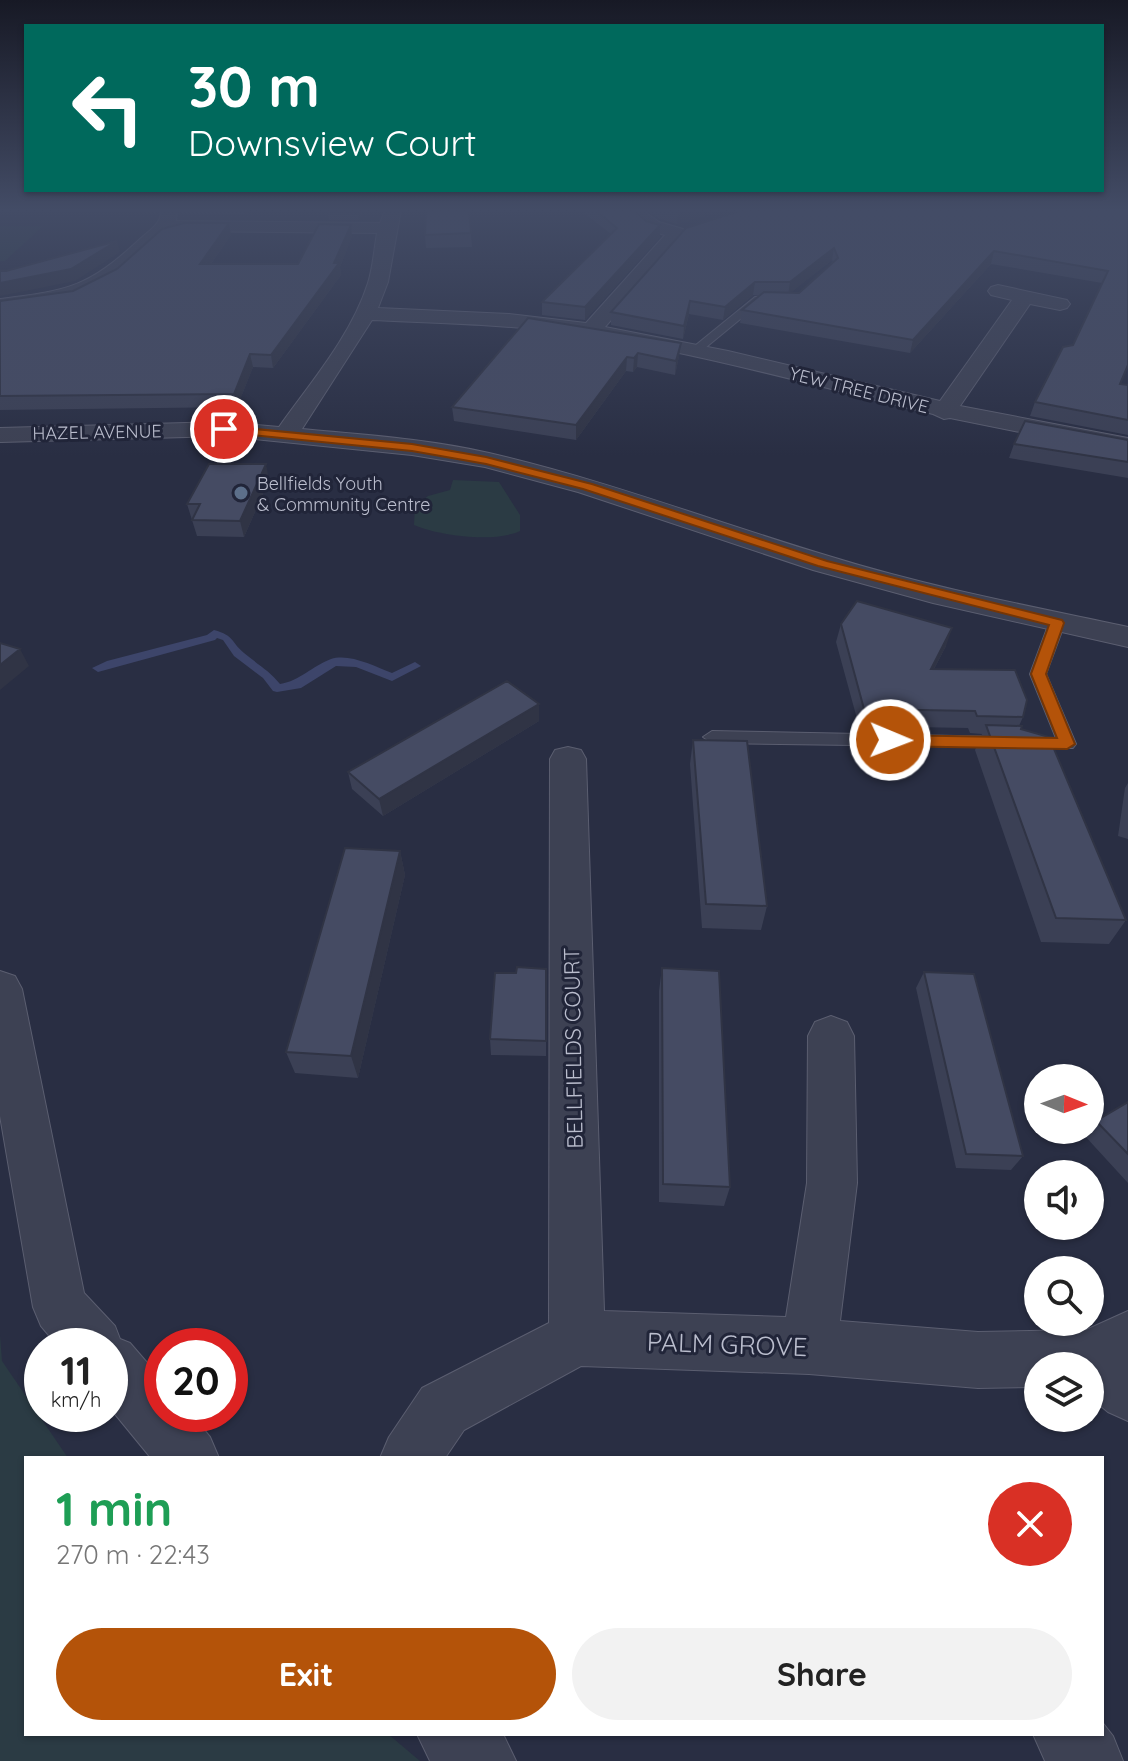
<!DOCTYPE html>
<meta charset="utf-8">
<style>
:root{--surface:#fff;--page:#f2f2f2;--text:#222;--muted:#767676;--accent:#b45309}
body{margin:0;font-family:Quicksand,sans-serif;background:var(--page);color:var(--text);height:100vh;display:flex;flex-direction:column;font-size:30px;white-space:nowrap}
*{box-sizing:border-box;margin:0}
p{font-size:26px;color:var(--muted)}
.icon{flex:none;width:44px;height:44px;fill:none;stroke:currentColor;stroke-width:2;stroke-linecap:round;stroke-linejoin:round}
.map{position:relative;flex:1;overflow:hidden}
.side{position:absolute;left:24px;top:1456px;width:1080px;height:280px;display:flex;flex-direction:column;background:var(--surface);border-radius:0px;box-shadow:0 2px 6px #0004}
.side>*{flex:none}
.guide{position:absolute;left:24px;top:24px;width:1080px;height:168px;border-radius:0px;box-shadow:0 2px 6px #0004;background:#00695c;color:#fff;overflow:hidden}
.needle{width:52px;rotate:91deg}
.controls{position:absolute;left:1024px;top:1064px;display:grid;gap:16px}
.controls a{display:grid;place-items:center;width:80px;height:80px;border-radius:50%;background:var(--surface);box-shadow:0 2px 6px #0004;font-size:40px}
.speed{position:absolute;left:24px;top:1328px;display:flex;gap:16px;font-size:40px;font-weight:700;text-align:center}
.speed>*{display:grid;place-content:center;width:104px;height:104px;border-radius:50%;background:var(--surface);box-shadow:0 2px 6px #0004;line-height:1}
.speed small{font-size:20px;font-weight:400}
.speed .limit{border:12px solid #d22;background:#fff;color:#111}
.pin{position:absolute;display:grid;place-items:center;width:68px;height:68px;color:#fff;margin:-34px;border:4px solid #fff;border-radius:50%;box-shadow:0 2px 8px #0007}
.me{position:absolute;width:88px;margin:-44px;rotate:91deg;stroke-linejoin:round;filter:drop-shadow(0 0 6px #0008)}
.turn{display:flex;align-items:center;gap:28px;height:168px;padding:0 32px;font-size:36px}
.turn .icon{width:104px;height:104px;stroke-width:2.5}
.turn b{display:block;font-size:56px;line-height:68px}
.round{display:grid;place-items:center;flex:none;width:84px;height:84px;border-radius:42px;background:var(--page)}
.headline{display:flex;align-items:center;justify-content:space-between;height:136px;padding:0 32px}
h1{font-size:48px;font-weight:700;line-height:60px;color:#1e9e55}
.primary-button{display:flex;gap:16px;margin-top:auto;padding:16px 32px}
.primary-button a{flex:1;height:92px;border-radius:48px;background:var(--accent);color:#fff;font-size:32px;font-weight:700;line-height:92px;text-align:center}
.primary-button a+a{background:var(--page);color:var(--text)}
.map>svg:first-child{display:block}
.green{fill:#2b3b44}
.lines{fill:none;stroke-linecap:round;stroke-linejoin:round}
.stream{fill:#3d456a;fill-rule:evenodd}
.service-casing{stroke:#5b5e70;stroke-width:2}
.minor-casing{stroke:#5b5e70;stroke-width:2}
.service{fill:#3d4153;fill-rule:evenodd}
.minor{fill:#3d4153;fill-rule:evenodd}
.wall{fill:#3b4055;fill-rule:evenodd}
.shaded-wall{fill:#303445}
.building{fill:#454b63;stroke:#303445;stroke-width:2}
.route{fill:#b45309;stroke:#753606;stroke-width:2}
.service-dot{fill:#5c6f8a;stroke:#212539;stroke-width:3}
.labels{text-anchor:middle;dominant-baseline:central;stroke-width:6;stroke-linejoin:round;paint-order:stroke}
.far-street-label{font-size:18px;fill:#babdcd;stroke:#212539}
.far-poi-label{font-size:18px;fill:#babdcd;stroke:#212539;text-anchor:start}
.street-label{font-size:22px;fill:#babdcd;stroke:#212539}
.near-street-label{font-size:26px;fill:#babdcd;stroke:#212539}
</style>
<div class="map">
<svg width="1128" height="1761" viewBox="0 0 1128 1761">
<rect width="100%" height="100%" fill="#292e43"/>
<path class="green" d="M0 226H43L5 261H0Z
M453 480 499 482 520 515V531C494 543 440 536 414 525L415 506 428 496 450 490Z
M0 1335 2 1361 68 1458H26V1734H388L420 1761H0Z"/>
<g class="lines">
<path class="stream" d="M214 630C235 636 230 641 244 653 257 664 270 671 280 684 300 681 312 666 331 659 349 653 374 666 392 673L415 662 421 666 392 681 356 667 336 666 301 688 277 692 273 691 263 678 234 656 223 640 217 638 215 640 98 672 92 668 107 661 207 635Z"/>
<defs>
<path id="service" d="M765 296 769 297V301L761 302 699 353H691V349L755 297Z
M1057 618 1065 623 1046 674 1076 744 1073 748 712 743 703 737 712 731 1056 738 1030 674 1049 623Z"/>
<path id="minor" d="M161 210H177L176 221 380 223 385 210H401L388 282 378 308 509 314 586 323 665 235 647 230 624 210H642L659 222 683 229 686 233 605 327 728 351 940 401 1012 300 991 295 988 291 991 287 998 285 1067 300 1070 304 1067 308 1060 310 1030 304 960 406 1128 438V454L950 418 944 419 933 414C811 385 690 350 566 333 501 324 436 323 372 320L302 429C365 435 428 439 489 453 606 480 718 523 832 557 929 587 1029 606 1128 627V647L933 603 813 570 578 492 485 467 412 455 224 436 0 442V428L224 422 279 427C311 382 351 336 368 283 373 267 374 250 377 233L170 231 119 279 76 300 0 311V299C70 290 87 288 140 239 150 230 162 223 161 210Z
M568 747 581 750 586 759 604 1311 786 1317 807 1183 808 1036 815 1022 831 1016 847 1022 854 1036 857 1183 840 1321 978 1332 1086 1330 1128 1311V1421L1108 1412 1090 1397V1366H1038V1387L978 1388 809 1374 581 1366 464 1430 445 1458H380L389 1437 422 1388 549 1323 550 759 555 750Z
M0 971 15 976 22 989 84 1293 115 1326 120 1339 130 1343 162 1380V1414H191L210 1437 219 1458H151L110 1408V1346H58L41 1326 33 1307 0 1116Z
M1102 1722 1113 1736 1123 1761H1045L1033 1734H1102Z
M417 1734H503L516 1761H430Z"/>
</defs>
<use href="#service" class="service-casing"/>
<use href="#minor" class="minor-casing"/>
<use href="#service" class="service"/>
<use href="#minor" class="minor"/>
</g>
<path class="wall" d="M49 210H160L158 213Z
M178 210H249L245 214 180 213Z
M363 210 359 220H329L328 212Z
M469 210 472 247 426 248 425 235Z
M580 210H633L646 221 660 225V237L585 320 542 315V302L611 234Z
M646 210H723L677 224 660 219Z
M743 210H1128L1120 384 1128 385V435L1030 416 1035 402 1073 345 1102 283 991 264 910 353 740 323 742 310 761 295H753L723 320 689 314 683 339 611 325V312ZM832 260 833 263 799 293 791 292Z
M231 235 211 264H298L352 236 340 267 341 275 273 368 253 367 237 407 0 410V301L73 291Z
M528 318 681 343 679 356 675 375 637 367 633 372 626 371 576 440 454 421 452 407Z
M1128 440V478L1009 458 1014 444Z
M269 480 244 537 197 536 187 504Z
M841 624 946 646 934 669 1023 717 1019 726 1126 920 1109 944 1041 942 975 750 982 734 970 733 968 728 859 726 836 642Z
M539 704V721L383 816 352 789 348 772Z
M693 740 767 906 761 930 702 928 690 764Z
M1128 783V839L1118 836 1125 788Z
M400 851 405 875 358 1078 295 1073 286 1052Z
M662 968 730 1187 724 1206 659 1202V991Z
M546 969V1056L491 1055 490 1039 516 973Z
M924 972 1023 1156 1011 1170 956 1168 916 988Z
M1128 1102V1183L1084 1135 1088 1130H1090V1128L1096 1121Z"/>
<path class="shaded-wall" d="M359 210H363L359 220 358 213Z
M687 210H723L677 224 678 212Z
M229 223 231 235 203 275 200 264Z
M351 225 352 236 340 267 341 275 273 368 271 355Z
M660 225V237L585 320V307Z
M117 241 120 252 75 281 0 296V283Z
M834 248 832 260 788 295 790 282Z
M994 251 991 264 910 353 913 340Z
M755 282 753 295 723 320 725 307Z
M690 301 689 314 683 339 684 326Z
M681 343 679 356 675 375 676 361Z
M638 353 637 367 633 372 634 358Z
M250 354 253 367 237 407 234 394Z
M627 357 626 371 576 440V425Z
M266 464 269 480 244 537 240 521Z
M952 628 946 646 925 686 931 669Z
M20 649 29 666 0 690V665Z
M539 704V721L383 816 379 799Z
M400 851 405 875 358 1078 351 1056Z"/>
<path class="building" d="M329 210H359L358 213 328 212Z
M426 210H469L471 233 425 235Z
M595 210H633L646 221 660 225 585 307 542 302 617 228Z
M668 210H687L678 212Z
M743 210H1128V365L1120 384 1128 385V420L1035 402 1063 347 1073 345 1108 271 994 251 913 340 742 310 764 292 799 293 838 258 834 248 790 282H755L725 307 690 301 684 326 611 312 686 228Z
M184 223H229L200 264H298L319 224 351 225 334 263H339L271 355 250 354 234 394 0 396V301L73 291 117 269 162 229Z
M117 241 71 269 0 283V271H6Z
M528 318 681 343 676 361 638 353 634 358 627 357 576 425 452 407Z
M1025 421 1128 440V462L1014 444Z
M209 464H266L240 521 192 520 200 504H187Z
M857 601 952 628 931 669 1015 670 1027 700 1023 717 977 716 975 711 864 709 841 624Z
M0 643 20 649 0 665Z
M507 681 539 704 379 799 348 772Z
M986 725 1022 726 1021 729 1049 737 1126 920 1056 918Z
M693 740 747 741 767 906 706 904Z
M345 848 400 851 351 1056 286 1052Z
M517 967 546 969V1041L490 1039 495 973H516Z
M662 968 719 971 730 1187 663 1184Z
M924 972 974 974 1023 1156 966 1154Z
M1128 1102V1154L1096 1121Z"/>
<linearGradient id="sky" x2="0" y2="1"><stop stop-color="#171925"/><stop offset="0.46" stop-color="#434c66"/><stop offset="1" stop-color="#434c66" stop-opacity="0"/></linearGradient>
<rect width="1128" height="456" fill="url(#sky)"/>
<path class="route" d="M224 426 412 444 486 457 592 484 827 561 1062 620 1064 623 1046 674 1075 744 1067 749 890 746 882 740 890 735 1057 738 1031 674 1049 625 818 566 583 489 486 464 412 451 220 432 218 429Z"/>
<circle class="service-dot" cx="241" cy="493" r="8"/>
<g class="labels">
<g class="far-street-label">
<text transform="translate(859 390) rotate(14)">YEW TREE DRIVE</text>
<text transform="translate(97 432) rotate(-1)">HAZEL AVENUE</text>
</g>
<g class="far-poi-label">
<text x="257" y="483">Bellfields Youth<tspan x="257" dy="21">&amp; Community Centre</tspan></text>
</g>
<g class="street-label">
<text transform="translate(573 1048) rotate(-91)">BELLFIELDS COURT</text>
</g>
<g class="near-street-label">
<text transform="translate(727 1344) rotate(2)">PALM GROVE</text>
</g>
</g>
</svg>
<div class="controls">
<a><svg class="needle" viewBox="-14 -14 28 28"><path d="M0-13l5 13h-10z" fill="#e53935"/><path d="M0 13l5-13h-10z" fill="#767676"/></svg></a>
<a><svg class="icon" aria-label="sound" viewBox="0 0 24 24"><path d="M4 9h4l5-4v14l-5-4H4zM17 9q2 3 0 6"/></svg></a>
<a><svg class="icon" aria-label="search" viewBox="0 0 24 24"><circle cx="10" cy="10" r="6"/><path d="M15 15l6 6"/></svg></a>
<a><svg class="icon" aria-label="layers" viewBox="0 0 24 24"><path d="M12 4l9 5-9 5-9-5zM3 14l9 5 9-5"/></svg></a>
</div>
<div class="speed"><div>11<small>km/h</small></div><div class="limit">20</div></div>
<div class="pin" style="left:224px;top:429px;background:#d93025"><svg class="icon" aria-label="arrive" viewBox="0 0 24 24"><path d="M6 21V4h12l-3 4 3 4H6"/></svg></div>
<svg class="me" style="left:890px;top:740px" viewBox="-20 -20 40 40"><circle r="17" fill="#b45309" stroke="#fff" stroke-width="3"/><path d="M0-11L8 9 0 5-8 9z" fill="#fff"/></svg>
<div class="guide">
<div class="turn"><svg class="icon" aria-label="left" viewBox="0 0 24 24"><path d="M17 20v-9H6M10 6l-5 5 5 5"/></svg><div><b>30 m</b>Downsview Court</div></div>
</div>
<section class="side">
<div class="headline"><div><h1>1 min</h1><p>270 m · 22:43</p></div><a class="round" style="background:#d93025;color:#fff"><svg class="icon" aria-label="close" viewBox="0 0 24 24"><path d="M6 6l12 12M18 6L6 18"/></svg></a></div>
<div class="primary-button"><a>Exit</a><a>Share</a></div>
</section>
</div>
